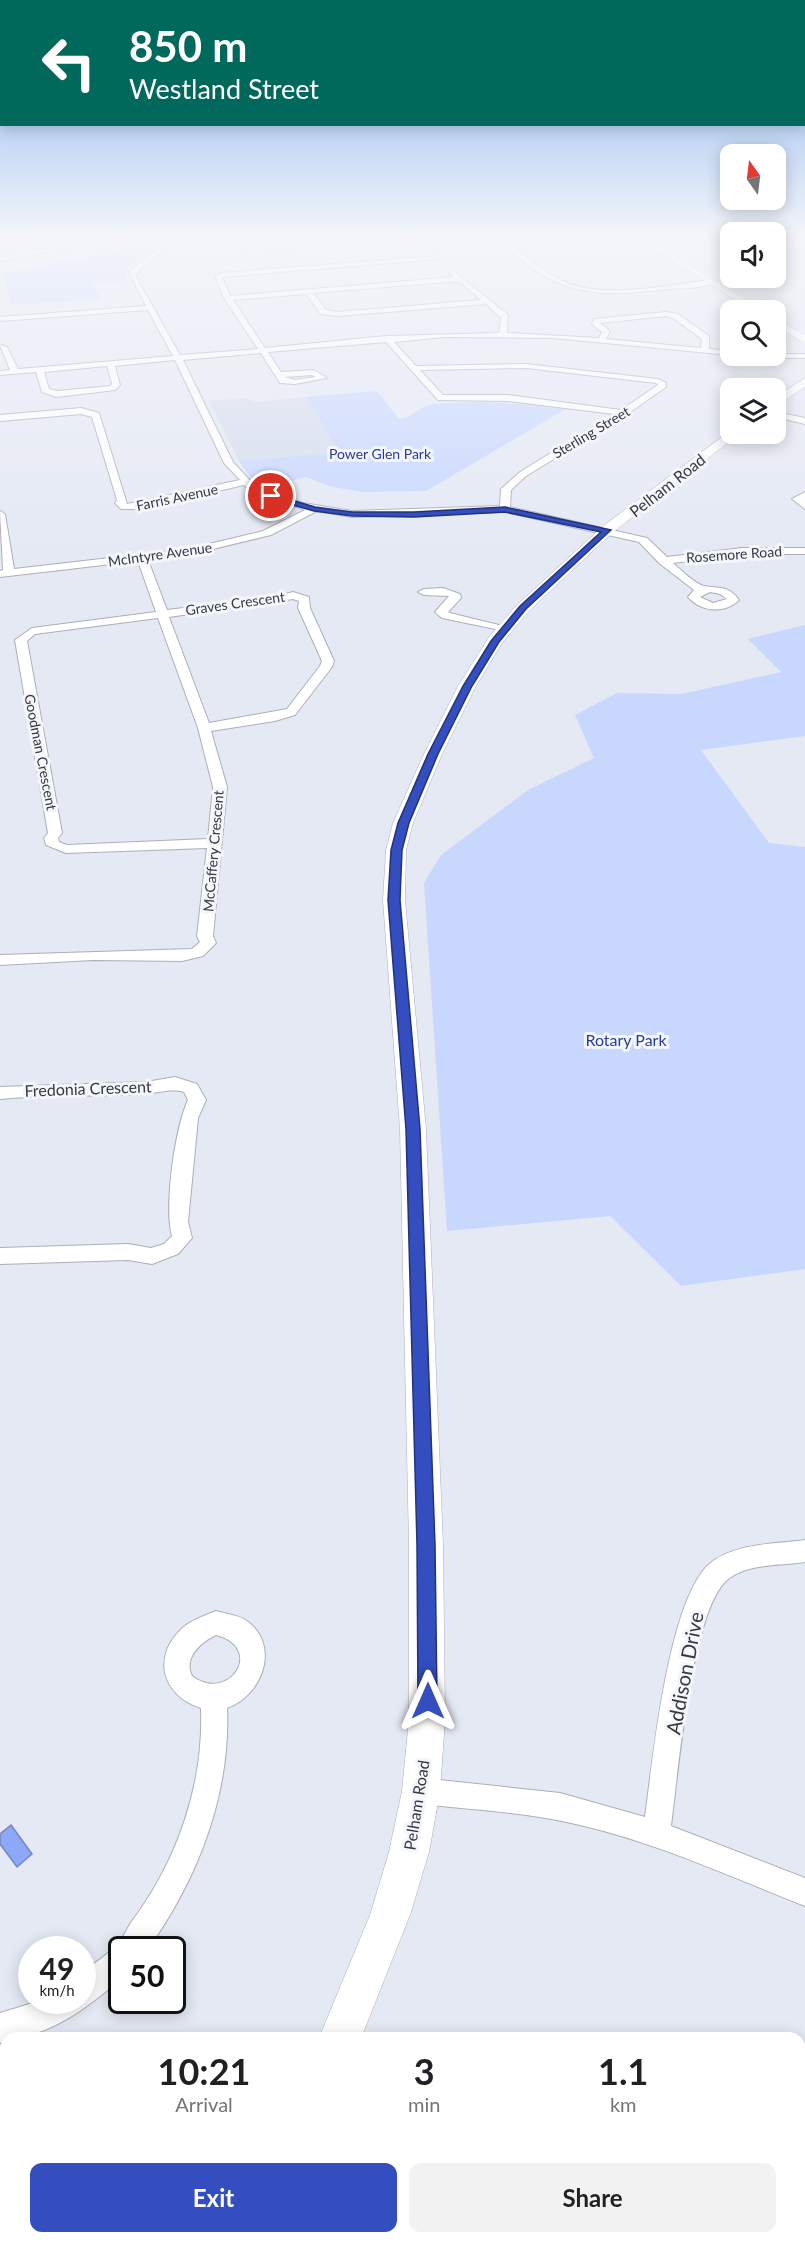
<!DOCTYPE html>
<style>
:root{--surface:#fff;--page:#f2f2f2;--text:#202124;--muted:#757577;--accent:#344ebf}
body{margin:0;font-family:Lato,sans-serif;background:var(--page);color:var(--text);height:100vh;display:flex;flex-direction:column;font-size:22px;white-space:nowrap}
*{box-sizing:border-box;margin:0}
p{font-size:20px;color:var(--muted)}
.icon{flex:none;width:33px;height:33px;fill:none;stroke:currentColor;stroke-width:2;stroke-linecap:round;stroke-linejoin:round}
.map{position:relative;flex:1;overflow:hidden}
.drawer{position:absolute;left:0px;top:2032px;width:806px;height:212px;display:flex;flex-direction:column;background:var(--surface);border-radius:18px 18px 0 0;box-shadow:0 3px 15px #0003}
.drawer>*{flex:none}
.banner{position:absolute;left:0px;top:0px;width:806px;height:126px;box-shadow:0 3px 15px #0003;background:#00695c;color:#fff;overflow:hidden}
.needle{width:39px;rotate:346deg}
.buttons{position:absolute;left:720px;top:144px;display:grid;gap:12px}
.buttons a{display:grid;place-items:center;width:66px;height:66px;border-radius:12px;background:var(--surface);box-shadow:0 3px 15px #0003;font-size:30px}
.speed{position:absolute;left:18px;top:1936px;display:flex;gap:12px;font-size:30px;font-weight:700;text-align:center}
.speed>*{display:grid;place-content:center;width:78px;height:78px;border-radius:50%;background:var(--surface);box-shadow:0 3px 15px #0003;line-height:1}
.speed small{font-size:15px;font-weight:400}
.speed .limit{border:3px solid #111;border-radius:9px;background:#fff;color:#111}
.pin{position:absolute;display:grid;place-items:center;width:51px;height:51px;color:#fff;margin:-26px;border:3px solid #fff;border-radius:50%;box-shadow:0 2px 6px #0007}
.me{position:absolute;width:66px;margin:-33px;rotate:0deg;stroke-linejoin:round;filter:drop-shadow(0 0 4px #0008)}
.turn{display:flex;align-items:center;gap:21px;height:126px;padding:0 30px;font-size:27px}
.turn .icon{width:78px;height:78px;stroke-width:2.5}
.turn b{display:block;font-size:42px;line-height:51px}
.eta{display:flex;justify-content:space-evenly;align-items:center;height:102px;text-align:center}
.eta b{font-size:36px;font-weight:700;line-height:42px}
.cta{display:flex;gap:12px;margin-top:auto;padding:12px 30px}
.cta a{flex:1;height:69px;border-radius:12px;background:var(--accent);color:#fff;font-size:24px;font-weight:700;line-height:69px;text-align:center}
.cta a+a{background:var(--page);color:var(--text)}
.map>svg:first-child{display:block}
.built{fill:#d6ddee}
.green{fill:#c8d7fe}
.water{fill:#8da8f7;stroke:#7386bf;stroke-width:1.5}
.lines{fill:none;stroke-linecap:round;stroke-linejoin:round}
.street-casing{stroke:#aaafb9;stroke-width:2}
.secondary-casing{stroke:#aaafb9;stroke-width:1}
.street{fill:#fff;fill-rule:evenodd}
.secondary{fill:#fff;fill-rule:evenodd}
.route{fill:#344ebf;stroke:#22337c;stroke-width:1.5}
.labels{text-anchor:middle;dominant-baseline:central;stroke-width:6;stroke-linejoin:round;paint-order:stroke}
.far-street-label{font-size:14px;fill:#36383c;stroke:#f4f6fd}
.far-park-label{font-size:14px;fill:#283d96;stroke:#f4f6fd}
.street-label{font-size:16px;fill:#36383c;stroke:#f4f6fd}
.park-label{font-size:16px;fill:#283d96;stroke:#f4f6fd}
.near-street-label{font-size:20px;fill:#36383c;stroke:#f4f6fd}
</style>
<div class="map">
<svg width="805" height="2243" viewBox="0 0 805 2243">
<rect width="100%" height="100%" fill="#e5e9f4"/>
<path class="built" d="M306 397 341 452 239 461 209 401 244 398 255 402Z"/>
<path class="green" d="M163 243 129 267 125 275 127 281 93 283 100 299 11 305 3 273Z
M377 391 399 419C412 418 421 405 433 404 478 400 521 403 566 409L426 491 363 492 333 487 305 477 266 488 249 476 239 461 340 452 306 397Z
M805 625V736L701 750 769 843 805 847V1269L681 1286 610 1216 447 1231 424 883 441 855 528 790 594 758 575 715 617 693 681 694 781 672 748 639Z"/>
<path class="water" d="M11 1825 32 1854 17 1867 0 1844V1834Z"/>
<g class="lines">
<defs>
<path id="street" d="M32 236H43L0 245V241Z
M123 236H134L0 261V257Z
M168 236H174L168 246 135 275 180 355 258 349 224 298 215 277 220 273 437 256 439 259 222 277 230 296 454 277 448 271 451 269 508 315 507 333 599 338 602 332 592 324 594 319 666 312 678 314 709 336V349L730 351V355L553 338 445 337 394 342 416 366 526 364 658 379 666 383V387L626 415 526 476 511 490 510 507 647 538 667 557 742 548H805V554H742L673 563C681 570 695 584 704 586 719 589 729 585 739 600L737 602C722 614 700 611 688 597L694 590 659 563 639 542 505 512 352 517 317 511 271 535 188 555 148 560 167 610 274 597 293 592 309 597 310 608 334 661 332 667 295 715 275 721 211 731 227 787 213 936 216 943 203 956 182 961 93 960 0 965V955L192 949 200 942 197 936 207 848 66 853 46 845 44 838 48 833 15 640 32 628 156 612 138 561 0 577V571L3 570 0 511 5 514 14 569 188 549 263 531 305 510 249 490 244 485 140 509H121L115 503 117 500 92 417 81 414 0 421V415L81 408 99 413 127 504 240 480 224 463 175 360 115 366 120 385 115 390 56 397 42 392 36 372 0 375V371L10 370 0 345 7 347 18 369 173 356 148 310 0 321V317L146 306 129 272 159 248ZM459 281 481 300 338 312 326 310 313 293ZM306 294 321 314 338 316 486 304 501 318 499 333 386 336 265 348 233 300ZM666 316 673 318 702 339 701 348 606 339 610 331 600 323ZM386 342 438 400 508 401 614 414 520 472 501 489 500 506 352 511 303 503 255 486 233 462 183 360 261 353 280 383 295 384 327 378 314 370 281 372 268 352ZM107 366 112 384 110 386 57 391 49 389 44 372ZM526 368 656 383 658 385 621 410 508 395H443L420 370ZM312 375 315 377 295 380 285 377ZM710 592 720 594 727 599 713 603 700 597ZM293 599 299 601 298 608 322 661 320 666 287 709 209 723 169 617ZM158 618 198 728 213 787 208 839 67 845 59 842 58 838 62 833 27 641 35 634Z
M247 236H253L250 247 417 239 246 251 243 249Z
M495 236H501C522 252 541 271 565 282 605 300 671 284 713 280L716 282C704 289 681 288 667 289 588 299 553 294 495 236Z
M776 354H805V358H764L760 356Z
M776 412 805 418V424L776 417Z
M805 492V509L792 499Z
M443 588 460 594 461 598 448 612 450 613 511 628 505 631 442 618 435 612 449 596 424 595 418 592 424 589Z
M175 1077 197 1084 206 1100 198 1118 188 1222 192 1238 178 1254 152 1264 128 1260 0 1264V1248L128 1244 151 1248 164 1244 172 1236C164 1206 175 1128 188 1100L184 1092C170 1088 158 1093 143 1094 96 1097 48 1094 0 1099V1087L146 1082Z
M805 1540V1562C781 1566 744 1563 726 1581 691 1614 678 1774 671 1826L805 1878V1906C731 1877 658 1843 580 1825 528 1812 474 1810 421 1804L412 1800 408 1791 412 1782 421 1778 560 1793 645 1817C653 1759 668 1604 708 1565 732 1543 775 1544 805 1540Z
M216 1611C226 1614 239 1615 247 1621 281 1646 262 1696 227 1708 231 1794 197 1881 147 1950H122V1978C90 2005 50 2038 6 2038V2041L0 2043V2013L39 2001H82V1973C93 1964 106 1956 115 1947 121 1942 126 1931 130 1924 177 1862 204 1785 201 1708 160 1695 151 1653 186 1625 195 1619 206 1615 216 1611ZM216 1635C266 1648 229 1704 192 1676 183 1658 201 1642 216 1635Z
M406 2238H438V2243H406Z"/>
<path id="secondary" d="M633 236H643L763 310H752Z
M776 319 805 335V343L776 326Z
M805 378V387L776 406V397Z
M730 431V434H739L612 533 529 611 502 643 476 686 442 754 413 823 406 850 405 900 426 1129 443 1545 445 1719 440 1791 429 1852 410 1915 361 2038H319L370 1915 389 1852 402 1791 409 1719V1545L400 1129 383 900 386 850 393 823 424 754 458 686 489 637 517 605 602 527Z
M200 2238H247L245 2243H198Z"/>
</defs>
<use href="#street" class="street-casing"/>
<use href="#secondary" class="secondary-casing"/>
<use href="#street" class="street"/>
<use href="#secondary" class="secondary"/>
</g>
<linearGradient id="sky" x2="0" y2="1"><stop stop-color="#83afee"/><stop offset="0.43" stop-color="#f3f5fa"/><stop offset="1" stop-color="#f3f5fa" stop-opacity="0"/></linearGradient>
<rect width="805" height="550" fill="url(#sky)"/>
<path class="route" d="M271 494 315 507 352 512H414L505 507 611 530 526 609 499 642 472 686 438 754 409 823 402 850 400 900 420 1129 435 1545 437 1701 435 1708 428 1711 421 1708 418 1701 417 1545 406 1129 388 900 391 850 398 823 428 754 463 686 491 641 520 606 601 532 505 512 414 517 352 516 314 511 268 498Z"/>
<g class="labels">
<g class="far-street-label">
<text transform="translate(591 432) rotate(-31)">Sterling Street</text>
<text transform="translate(177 497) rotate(-12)">Farris Avenue</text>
<text transform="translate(160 554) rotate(-8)">McIntyre Avenue</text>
<text transform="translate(734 554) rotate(-4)">Rosemore Road</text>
<text transform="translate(235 603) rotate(-8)">Graves Crescent</text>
<text transform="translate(41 752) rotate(79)">Goodman Crescent</text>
<text transform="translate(213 851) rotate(-85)">McCaffery Crescent</text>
</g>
<g class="far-park-label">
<text x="380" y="453">Power Glen Park</text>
</g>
<g class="street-label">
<text transform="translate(667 485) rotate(-38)">Pelham Road</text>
<text transform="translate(88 1088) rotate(-2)">Fredonia Crescent</text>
<text transform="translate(416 1805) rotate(-81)">Pelham Road</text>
</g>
<g class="park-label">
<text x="626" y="1039">Rotary Park</text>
</g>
<g class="near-street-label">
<text transform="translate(684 1673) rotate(-79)">Addison Drive</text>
</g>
</g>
</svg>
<div class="buttons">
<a><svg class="needle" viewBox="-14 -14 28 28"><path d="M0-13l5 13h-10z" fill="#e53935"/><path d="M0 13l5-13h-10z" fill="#757577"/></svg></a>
<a><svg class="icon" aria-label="sound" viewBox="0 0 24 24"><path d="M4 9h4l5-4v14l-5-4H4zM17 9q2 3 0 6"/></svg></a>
<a><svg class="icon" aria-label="search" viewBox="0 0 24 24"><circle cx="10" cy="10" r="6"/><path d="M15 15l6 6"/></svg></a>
<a><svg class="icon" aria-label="layers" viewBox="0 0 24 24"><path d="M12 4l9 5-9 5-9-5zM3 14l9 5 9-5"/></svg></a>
</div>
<div class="speed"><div>49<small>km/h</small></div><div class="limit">50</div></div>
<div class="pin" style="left:271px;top:496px;background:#d93025"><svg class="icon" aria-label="arrive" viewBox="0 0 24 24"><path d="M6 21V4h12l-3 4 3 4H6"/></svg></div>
<svg class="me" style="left:428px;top:1701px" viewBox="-20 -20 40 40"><path d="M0-17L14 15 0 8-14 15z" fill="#344ebf" stroke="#fff" stroke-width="4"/></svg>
<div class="banner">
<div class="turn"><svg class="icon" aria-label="left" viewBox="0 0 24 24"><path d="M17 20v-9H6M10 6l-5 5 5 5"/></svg><div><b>850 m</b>Westland Street</div></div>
</div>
<section class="drawer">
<div class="eta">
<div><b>10:21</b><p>Arrival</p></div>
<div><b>3</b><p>min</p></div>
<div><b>1.1</b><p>km</p></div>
</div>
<div class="cta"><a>Exit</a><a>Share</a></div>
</section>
</div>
